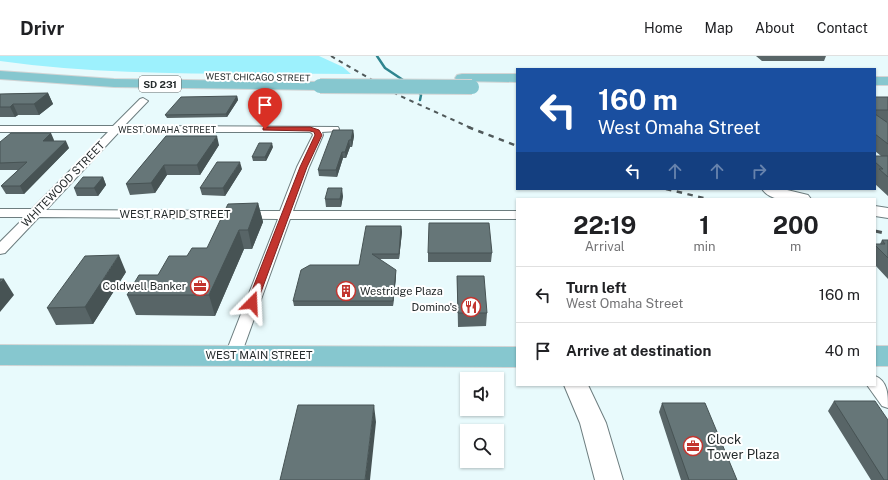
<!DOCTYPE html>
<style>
:root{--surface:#fff;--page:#f6f6f6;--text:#202124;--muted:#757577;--line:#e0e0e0}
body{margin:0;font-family:"Public Sans",sans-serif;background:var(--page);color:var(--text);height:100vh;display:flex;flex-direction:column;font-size:15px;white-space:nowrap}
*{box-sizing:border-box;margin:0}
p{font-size:13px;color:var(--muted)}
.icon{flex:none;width:22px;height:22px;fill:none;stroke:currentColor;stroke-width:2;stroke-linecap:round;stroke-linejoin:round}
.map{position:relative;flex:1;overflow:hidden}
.drawer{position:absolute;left:516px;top:142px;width:360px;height:188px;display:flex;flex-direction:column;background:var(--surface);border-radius:0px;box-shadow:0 1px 3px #0004}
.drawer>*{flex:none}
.hud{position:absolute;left:516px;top:12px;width:360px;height:122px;border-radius:0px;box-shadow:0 1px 3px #0004;background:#1a4fa0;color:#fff;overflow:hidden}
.buttons{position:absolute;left:460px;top:316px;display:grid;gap:8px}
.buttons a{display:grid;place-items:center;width:44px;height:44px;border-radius:0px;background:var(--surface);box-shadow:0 1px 3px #0004;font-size:20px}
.pin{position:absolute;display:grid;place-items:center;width:34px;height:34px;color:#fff;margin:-41px -17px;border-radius:50% 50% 50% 0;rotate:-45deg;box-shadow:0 0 4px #0007}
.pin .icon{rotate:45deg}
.me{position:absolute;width:44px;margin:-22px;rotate:21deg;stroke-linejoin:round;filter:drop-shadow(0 0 3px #0008)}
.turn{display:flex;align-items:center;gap:14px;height:84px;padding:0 16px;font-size:18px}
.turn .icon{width:52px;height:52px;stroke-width:2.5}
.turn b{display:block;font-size:28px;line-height:34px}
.lanes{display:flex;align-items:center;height:38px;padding:0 16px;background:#0003;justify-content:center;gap:20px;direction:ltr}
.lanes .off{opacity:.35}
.eta{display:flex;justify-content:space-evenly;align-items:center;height:68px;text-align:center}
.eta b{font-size:24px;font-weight:700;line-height:28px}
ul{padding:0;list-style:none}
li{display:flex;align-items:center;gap:12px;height:56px;padding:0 16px;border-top:1px solid var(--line)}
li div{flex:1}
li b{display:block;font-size:15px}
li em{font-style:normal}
header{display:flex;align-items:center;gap:24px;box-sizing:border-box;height:56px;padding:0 20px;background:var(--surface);border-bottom:1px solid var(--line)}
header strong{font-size:19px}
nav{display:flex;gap:22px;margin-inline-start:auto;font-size:14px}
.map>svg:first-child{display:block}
.green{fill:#9df1fd}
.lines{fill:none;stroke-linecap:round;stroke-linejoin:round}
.stream{stroke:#2f858f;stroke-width:2.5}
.street-casing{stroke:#6d7d7f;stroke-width:2}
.secondary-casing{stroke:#6d7d7f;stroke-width:2}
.primary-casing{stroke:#d3d5d5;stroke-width:2}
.street{fill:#fff;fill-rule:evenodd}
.secondary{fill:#fff;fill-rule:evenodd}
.primary{fill:#86c7cf;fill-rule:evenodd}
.rail-far2{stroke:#50595a;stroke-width:2;stroke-dasharray:4.5 4.5;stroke-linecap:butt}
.rail-far1{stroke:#50595a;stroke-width:2.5;stroke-dasharray:5.5 5.5;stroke-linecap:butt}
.rail{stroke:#50595a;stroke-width:3;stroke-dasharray:7 7;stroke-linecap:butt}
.primary-bridge-casing{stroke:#d3d5d5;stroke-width:16;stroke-linecap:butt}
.primary-bridge{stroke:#86c7cf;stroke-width:14}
.wall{fill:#586567}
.shaded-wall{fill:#475354}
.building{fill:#667678;stroke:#475354}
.route{fill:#c3352f;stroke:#7f221f}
.labels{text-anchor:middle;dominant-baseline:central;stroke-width:4;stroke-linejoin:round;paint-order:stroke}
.far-street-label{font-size:9px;fill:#252b2c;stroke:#fff}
.shield{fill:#fff;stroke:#666b6b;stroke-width:1}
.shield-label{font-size:10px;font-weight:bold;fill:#252b2c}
.street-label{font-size:11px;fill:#252b2c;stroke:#fff}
.poi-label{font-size:11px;fill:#252b2c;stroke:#fff;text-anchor:end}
.near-poi-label{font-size:13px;fill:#252b2c;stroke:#fff;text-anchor:start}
</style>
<header>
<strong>Drivr</strong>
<nav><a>Home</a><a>Map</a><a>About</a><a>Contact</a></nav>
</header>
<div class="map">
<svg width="888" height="424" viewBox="0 0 888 424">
<rect width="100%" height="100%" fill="#e8fafc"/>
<path class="green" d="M0 0H319L343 11 351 18C234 17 116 21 0 5Z"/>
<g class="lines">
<path class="stream" d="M377 0 385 12 406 26
M418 35 421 39 420 44"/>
<defs>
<path id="street" d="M143 42 148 45 124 70 338 71 339 73 338 75 322 76 323 79 309 111 293 155H517V163H290L241 299 239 303 233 305 227 303 225 299 278 163 39 161 5 197 0 198V186L25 161H0V153H32L108 76H0V70H113L140 43ZM119 76H310L312 77 313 79 297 111 280 155 46 154Z
M875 320C888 325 888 339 888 352L882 350 867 329H875Z"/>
<path id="secondary" d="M762 133H783L808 139 811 143C795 143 772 148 762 133Z
M875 150 888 152V162L875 160Z
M564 329H588L606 367 623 424H595L580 367Z"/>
<path id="primary" d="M0 15 114 23 320 26 325 27 327 30 325 33 320 34 114 31 0 23Z
M462 18H517V26L457 25 455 22 457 19Z
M875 21H888V29H875Z
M0 289 517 291V311L0 309Z
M875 290H888V310H875Z"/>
</defs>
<use href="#street" class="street-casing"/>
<use href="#secondary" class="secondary-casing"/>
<use href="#primary" class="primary-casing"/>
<use href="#street" class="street"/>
<use href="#secondary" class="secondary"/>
<use href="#primary" class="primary"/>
<path class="rail-far2" d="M331 0 398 39 471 72"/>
<path class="rail-far1" d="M468 71 517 90
M666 133 708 143"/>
<path class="rail" d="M875 175 888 178"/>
<defs>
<path id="primary-bridge" d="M320 30 472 31"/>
</defs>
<use href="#primary-bridge" class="primary-bridge-casing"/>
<use href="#primary-bridge" class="primary-bridge"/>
</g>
<path class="wall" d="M756 0H826L824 5H762Z
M48 37 53 48 39 59H18L15 61H0V38Z
M237 40 238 44 227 61 167 62 165 59Z
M875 41H888V66H886L888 67V140L875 128V100H881L875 95Z
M353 74 354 80 352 91H350L346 102H343L337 121 319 120 318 114Z
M166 80 219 89 200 119H167L155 137 130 139 126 128Z
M54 84V85L69 92 24 138H6L1 130 18 114H0V86Z
M273 91 266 105H253L252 101Z
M242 113 225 140 202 139 200 132Z
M103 121 106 129 98 140H77L74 132Z
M343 140 341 151H326L325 143Z
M258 147 263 166 252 193H244L215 260 136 259 127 239 187 200 207 192Z
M401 170 402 176 399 203H379L396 220 393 250H294L293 245 359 209Z
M882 184H888V223L875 209V188H880Z
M428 197H492L491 206H428Z
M126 216 93 268 56 269 47 252Z
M457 220 487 257 486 270 458 271Z
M834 345 888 424H871L828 355Z
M662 347 737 424H681L659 356Z"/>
<path class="shaded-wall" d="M48 37 53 48 39 59 34 48Z
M237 40 238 44 227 61 226 58Z
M13 48 18 59 15 61 10 51Z
M353 74 354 80 352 91 351 84Z
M51 77 54 84 46 92 43 85Z
M217 80 219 89 200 119 197 109Z
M349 84 350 91 346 102 345 96Z
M66 85 69 92 24 138 20 130Z
M272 87 273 91 266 105 265 101Z
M342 96 343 102 337 121 336 114Z
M240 106 242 113 225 140 223 132Z
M164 109 167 119 155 137 151 127Z
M103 121 106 129 98 140 94 132Z
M342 132 343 140 341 151 340 143Z
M258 147 263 166 252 193 248 174Z
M401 170 402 176 399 203V198Z
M239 174 244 193 215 260 209 239Z
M119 199 126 216 93 268 85 251Z
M396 214V220L393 250V245Z
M4 223 14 239 0 256V227Z
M374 349 376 366 370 424H365Z"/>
<path class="building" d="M48 37 34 48H13L10 51H0V38Z
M237 40 226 58 165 59 181 41Z
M875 41H888V54H875Z
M875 58 888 67V88L875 78Z
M333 74H353L351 84H349L345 96H342L336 114H318Z
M11 77H51L43 85H66L20 130H1L27 106 0 107V86Z
M166 80H217L197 109H164L151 127 126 128Z
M259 87H272L265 101H252Z
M875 100H888V121L879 113H883L875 106Z
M217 106H240L223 132H200Z
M83 121H103L94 132H74Z
M328 132H342L340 143H325Z
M258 147 248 174H239L209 239H127L139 219H158L169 200H187L192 192H207L228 148Z
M429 167H489L492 197H428Z
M366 170H401L399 198H372L396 214 393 245H293L301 214 310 209H359Z
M882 184H888V202L875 189V188H885Z
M119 199 85 251 47 252 85 200Z
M457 220H484L487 257H458Z
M0 223H4L0 227Z
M834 345H875L888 364V424H884Z
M662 347H705L737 424H689Z
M298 349H374L365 424H280Z"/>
<path class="route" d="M265 71H310L319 74 322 79 307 111 257 247 252 250 247 247 300 111 315 79 314 76 310 75 263 74V72Z"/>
<defs>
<symbol id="office-ring" viewBox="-11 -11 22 22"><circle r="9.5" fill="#fff" stroke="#c3352f" stroke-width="1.5"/><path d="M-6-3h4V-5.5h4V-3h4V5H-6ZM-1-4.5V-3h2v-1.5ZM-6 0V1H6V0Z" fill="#c3352f"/></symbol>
<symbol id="building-ring" viewBox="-11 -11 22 22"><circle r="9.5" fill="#fff" stroke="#c3352f" stroke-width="1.5"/><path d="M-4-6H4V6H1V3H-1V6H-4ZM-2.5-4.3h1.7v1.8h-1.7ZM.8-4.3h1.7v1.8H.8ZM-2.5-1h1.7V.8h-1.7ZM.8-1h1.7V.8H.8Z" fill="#c3352f"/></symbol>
<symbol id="restaurant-ring" viewBox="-11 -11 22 22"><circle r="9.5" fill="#fff" stroke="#c3352f" stroke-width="1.5"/><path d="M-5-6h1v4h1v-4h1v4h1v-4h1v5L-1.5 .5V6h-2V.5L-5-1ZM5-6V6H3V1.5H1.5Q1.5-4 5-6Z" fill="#c3352f"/></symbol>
</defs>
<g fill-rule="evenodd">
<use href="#office-ring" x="189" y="219" width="22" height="22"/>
<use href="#building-ring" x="335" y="224" width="22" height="22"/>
<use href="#restaurant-ring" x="460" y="240" width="22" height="22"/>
<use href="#office-ring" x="682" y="379" width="22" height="22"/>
</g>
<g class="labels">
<g class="far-street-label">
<text transform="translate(258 21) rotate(1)">WEST CHICAGO STREET</text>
<text x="167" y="73">WEST OMAHA STREET</text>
</g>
<rect class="shield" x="139" y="20" width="42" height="16" rx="3"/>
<g class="shield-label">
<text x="160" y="28">SD 231</text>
</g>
<g class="street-label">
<text transform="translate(63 128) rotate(-46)">WHITEWOOD STREET</text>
<text x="175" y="158">WEST RAPID STREET</text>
<text x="259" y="299">WEST MAIN STREET</text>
</g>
<g class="poi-label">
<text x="186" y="230">Coldwell Banker</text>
<text x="360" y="235" text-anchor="start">Westridge Plaza</text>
<text x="457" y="251">Domino's</text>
</g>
<g class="near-poi-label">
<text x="707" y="383">Clock<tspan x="707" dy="15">Tower Plaza</tspan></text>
</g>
</g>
</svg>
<div class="buttons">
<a><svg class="icon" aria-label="sound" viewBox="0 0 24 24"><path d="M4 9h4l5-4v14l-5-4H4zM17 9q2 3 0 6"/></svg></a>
<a><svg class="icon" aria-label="search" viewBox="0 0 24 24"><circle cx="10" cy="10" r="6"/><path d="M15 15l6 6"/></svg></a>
</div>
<div class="pin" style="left:265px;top:73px;background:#d93025"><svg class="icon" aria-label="arrive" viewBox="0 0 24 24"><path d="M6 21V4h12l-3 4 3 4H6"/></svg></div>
<svg class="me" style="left:252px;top:247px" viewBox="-20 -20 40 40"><path d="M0-17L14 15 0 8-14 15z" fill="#c3352f" stroke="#fff" stroke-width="4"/></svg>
<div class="hud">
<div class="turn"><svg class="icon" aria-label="left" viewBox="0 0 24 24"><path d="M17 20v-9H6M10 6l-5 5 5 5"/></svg><div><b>160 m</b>West Omaha Street</div></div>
<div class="lanes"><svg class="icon" aria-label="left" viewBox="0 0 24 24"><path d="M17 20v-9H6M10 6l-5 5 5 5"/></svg><svg class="icon off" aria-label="ahead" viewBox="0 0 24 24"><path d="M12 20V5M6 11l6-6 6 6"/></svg><svg class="icon off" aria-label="ahead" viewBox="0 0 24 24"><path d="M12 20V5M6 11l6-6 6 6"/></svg><svg class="icon off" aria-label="right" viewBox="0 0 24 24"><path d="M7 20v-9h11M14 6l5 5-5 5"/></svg></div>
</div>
<section class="drawer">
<div class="eta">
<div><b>22:19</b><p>Arrival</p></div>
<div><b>1</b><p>min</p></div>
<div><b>200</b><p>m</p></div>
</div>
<ul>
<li><svg class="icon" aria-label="left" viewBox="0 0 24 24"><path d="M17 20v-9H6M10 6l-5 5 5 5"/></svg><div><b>Turn left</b><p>West Omaha Street</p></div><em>160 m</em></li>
<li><svg class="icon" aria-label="arrive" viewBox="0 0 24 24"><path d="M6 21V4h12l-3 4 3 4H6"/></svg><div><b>Arrive at destination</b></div><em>40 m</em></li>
</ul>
</section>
</div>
